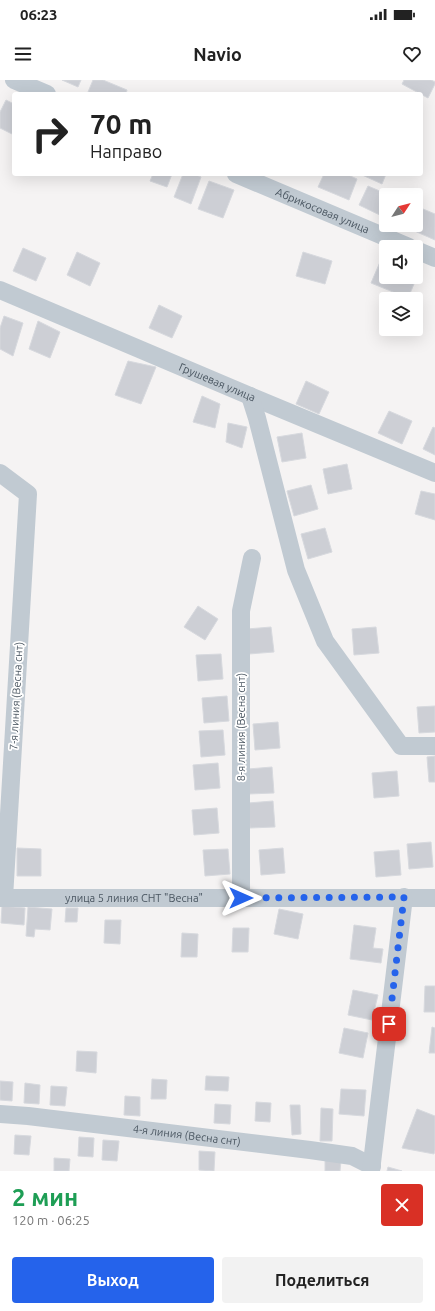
<!DOCTYPE html>
<html lang="ru">
<meta charset="utf-8">
<style>
:root{--surface:#fff;--page:#f2f2f2;--text:#222;--muted:#767676;--accent:#2563eb}
body{margin:0;font-family:Ubuntu,sans-serif;background:var(--page);color:var(--text);height:100vh;display:flex;flex-direction:column;font-size:15px;white-space:nowrap}
*{box-sizing:border-box;margin:0}
p{font-size:13px;color:var(--muted)}
.icon{flex:none;width:22px;height:22px;fill:none;stroke:currentColor;stroke-width:2;stroke-linecap:round;stroke-linejoin:round}
.map{position:relative;height:1091px;overflow:hidden}
.side{display:flex;flex-direction:column;background:var(--surface);flex:1}
.side>*{flex:none}
.hud{position:absolute;left:12px;top:12px;width:411px;height:84px;border-radius:4px;box-shadow:0 4px 16px #0002;background:#fff;color:var(--text);overflow:hidden}
.needle{width:26px;rotate:54deg}
.buttons{position:absolute;left:379px;top:108px;display:grid;gap:8px}
.buttons a{display:grid;place-items:center;width:44px;height:44px;border-radius:4px;background:var(--surface);box-shadow:0 4px 16px #0002;font-size:20px}
.pin{position:absolute;display:grid;place-items:center;width:34px;height:34px;color:#fff;margin:-17px;border-radius:8px;box-shadow:0 2px 6px #0006}
.me{position:absolute;width:44px;margin:-22px;rotate:90deg;stroke-linejoin:round;filter:drop-shadow(0 0 3px #0008)}
.turn{display:flex;align-items:center;gap:14px;height:84px;padding:0 12px;font-size:18px}
.turn .icon{width:52px;height:52px;stroke-width:2.5}
.turn b{display:block;font-size:28px;line-height:34px}
.round{display:grid;place-items:center;flex:none;width:42px;height:42px;border-radius:4px;background:var(--page)}
.headline{display:flex;align-items:center;justify-content:space-between;height:68px;padding:0 12px}
h1{font-size:24px;font-weight:600;line-height:30px;color:#1e9e55}
.primary-button{display:flex;gap:8px;margin-top:auto;padding:8px 12px}
.primary-button a{flex:1;height:46px;border-radius:4px;background:var(--accent);color:#fff;font-size:16px;font-weight:600;line-height:46px;text-align:center}
.primary-button a+a{background:var(--page);color:var(--text)}
.status{display:flex;justify-content:space-between;align-items:center;height:28px;padding:0 20px;background:var(--surface);direction:ltr}
.status svg{height:11px;fill:currentColor}
header{display:flex;justify-content:space-between;align-items:center;height:52px;padding:0 12px;background:var(--surface);font-size:18px;font-weight:600}
.map>svg:first-child{display:block}
.building{fill:#cdcfd5;stroke:#d7d9de}
.lines{fill:none;stroke-linecap:round;stroke-linejoin:round}
.minor{stroke:#c1cad2;stroke-width:18}
.route{stroke:#2563eb;stroke-width:7;stroke-dasharray:0 12.6}
.labels{text-anchor:middle;dominant-baseline:central;stroke-width:3.5;stroke-linejoin:round;paint-order:stroke}
.street-label{font-size:11px;fill:#4a5661;stroke:#fff}
</style>
<div class="status"><b>06:23</b><svg viewBox="0 0 49 12"><path d="M0 12V9h3v3zM5 12V6h3v6zM10 12V3h3v9zM15 12V0h3v12zM26 1h20v11H26zM47 4h2v5h-2z"/></svg></div>
<header><svg class="icon" aria-label="menu" viewBox="0 0 24 24"><path d="M4 6h16M4 12h16M4 18h16"/></svg>Navio<svg class="icon" aria-label="heart" viewBox="0 0 24 24"><path d="M12 20l-8-8c-3-5 5-10 8-4 3-6 11-1 8 4z"/></svg></header>
<div class="map">
<svg width="435" height="1091" viewBox="0 0 435 1091">
<rect width="100%" height="100%" fill="#f5f3f3"/>
<path class="building" d="M62 0H81L78 7Z
M93 0H103L127 10 126 14H92L88 12Z
M404 0H431L435 2V4L428 18 402 4Z
M6 20 14 24V55L0 48V32Z
M153 94H172L167 107 150 101Z
M183 94H194L201 97 191 124 174 117Z
M324 94H346L357 99 349 120 318 107Z
M360 94H386L382 104Z
M209 101 234 110 223 138 198 129Z
M368 106 389 115H386V138L359 125Z
M416 126 435 134V160L401 145H416Z
M23 168 46 178 36 201 13 191Z
M77 172 100 183 90 206 67 195Z
M303 172 332 181 325 204 296 196Z
M383 175 386 176V197H416V189L420 190 408 218 371 203Z
M159 225 182 236 172 258 149 248Z
M4 236 23 243 13 276 0 269V248Z
M38 241 60 252 50 278 29 269Z
M128 281 156 287 141 324 115 315Z
M306 301 329 312 319 334 296 324Z
M202 316 220 324 215 348 193 342Z
M389 331 412 341 402 364 378 353Z
M228 343 247 347 242 368 226 362Z
M433 347 435 348V375L423 369Z
M302 353 306 378 282 382 277 357Z
M347 384 352 409 328 414 323 389Z
M311 405 318 429 294 436 287 411Z
M421 411 435 414V440L415 434Z
M325 448 332 472 308 479 301 454Z
M198 526 218 539 205 560 184 547Z
M271 547 274 572 249 574 247 549Z
M376 547 379 573 354 575 352 549Z
M221 574 223 599 198 601 196 575Z
M227 616 229 641 204 643 202 618Z
M435 626V652L419 653 417 627Z
M278 642 280 668 255 670 253 644Z
M223 650 225 675 201 677 199 651Z
M435 676V702H429L427 677Z
M218 683 220 708 195 710 193 685Z
M272 687 274 713 249 714 248 689Z
M397 691 399 716 374 718 372 693Z
M273 721 275 747 250 748 248 723Z
M217 728 219 753 194 755 192 730Z
M431 762 433 787 409 789 407 764Z
M17 768 41 769V796H17Z
M283 768 285 793 261 795 259 770Z
M228 769 230 794 205 796 203 770Z
M399 770 401 795 376 797 374 772Z
M2 826 25 828 24 845 1 843Z
M28 827 52 829 50 850 35 849 34 857 26 856Z
M66 828H78L77 842H65Z
M279 829 303 834 298 859 274 854Z
M105 840H121L120 864 104 863Z
M354 845 376 848 373 868 383 869 381 883 350 879Z
M233 848H249L248 872H232Z
M182 853 198 854 197 877H181Z
M425 906H435V932H424Z
M353 910 378 915 372 940 348 935Z
M432 947 435 948V973H429Z
M344 948 368 953 363 978 339 973Z
M77 971 97 972 96 993 76 991Z
M206 996 229 997 228 1011 205 1010Z
M152 999 167 1000 166 1019H151Z
M0 1001 13 1002 12 1021 0 1020Z
M25 1003 40 1005 39 1024 24 1023Z
M51 1006 67 1007 65 1026 50 1025Z
M341 1009 366 1010 364 1036 339 1034Z
M125 1016 140 1017V1036L124 1035Z
M256 1022 271 1023 270 1042 255 1041Z
M215 1024 231 1025 230 1044 214 1043Z
M290 1025H300L301 1054 292 1055Z
M321 1028 333 1029 332 1061H320Z
M417 1029 435 1036V1070L434 1074 402 1068Z
M15 1055 31 1056 29 1075 14 1074Z
M79 1057 94 1058 93 1077 78 1076Z
M103 1060 119 1061 117 1081 102 1080Z
M199 1071 215 1072 214 1091 199 1090Z
M54 1078 70 1079 69 1091H54Z
M325 1080 341 1081 340 1091H325Z
M388 1087 402 1091H387Z"/>
<g class="lines">
<g class="minor">
<path d="M14 0 47 14"/>
<path id="s1" d="M236 94 409 167"/>
<path d="M416 170 435 178"/>
<path id="s2" d="M0 210 250 316 435 393"/>
<path d="M250 316 257 338 296 490 325 561 401 666H435"/>
<path d="M0 393 28 414 4 818"/>
<path id="s3" d="M0 818H435"/>
<path d="M241 818V531L252 478"/>
<path id="s4" d="M0 1034 28 1036 310 1070 352 1076 372 1086"/>
<path d="M371 1091 404 817"/>
</g>
</g>
<g class="lines">
<path class="route" d="M241 818 404 817 389 944"/>
</g>
<g class="labels">
<g class="street-label">
<text stroke="none"><textPath href="#s1" startOffset="94">Абрикосовая улица</textPath></text>
<text stroke="none"><textPath href="#s2" startOffset="236">Грушевая улица</textPath></text>
<text transform="translate(16 616) rotate(-87)">7-я линия (Весна снт)</text>
<text transform="translate(241 647) rotate(-90)">8-я линия (Весна снт)</text>
<text stroke="none"><textPath href="#s3" startOffset="134">улица 5 линия СНТ "Весна"</textPath></text>
<text stroke="none"><textPath href="#s4" startOffset="188">4-я линия (Весна снт)</textPath></text>
</g>
</g>
</svg>
<div class="buttons">
<a><svg class="needle" viewBox="-14 -14 28 28"><path d="M0-13l5 13h-10z" fill="#e53935"/><path d="M0 13l5-13h-10z" fill="#767676"/></svg></a>
<a><svg class="icon" aria-label="sound" viewBox="0 0 24 24"><path d="M4 9h4l5-4v14l-5-4H4zM17 9q2 3 0 6"/></svg></a>
<a><svg class="icon" aria-label="layers" viewBox="0 0 24 24"><path d="M12 4l9 5-9 5-9-5zM3 14l9 5 9-5"/></svg></a>
</div>
<div class="pin" style="left:389px;top:944px;background:#d93025"><svg class="icon" aria-label="arrive" viewBox="0 0 24 24"><path d="M6 21V4h12l-3 4 3 4H6"/></svg></div>
<svg class="me" style="left:241px;top:818px" viewBox="-20 -20 40 40"><path d="M0-17L14 15 0 8-14 15z" fill="#2563eb" stroke="#fff" stroke-width="4"/></svg>
<div class="hud">
<div class="turn"><svg class="icon" aria-label="right" viewBox="0 0 24 24"><path d="M7 20v-9h11M14 6l5 5-5 5"/></svg><div><b>70 m</b>Направо</div></div>
</div>
</div>
<section class="side">
<div class="headline"><div><h1>2 мин</h1><p>120 m · 06:25</p></div><a class="round" style="background:#d93025;color:#fff"><svg class="icon" aria-label="close" viewBox="0 0 24 24"><path d="M6 6l12 12M18 6L6 18"/></svg></a></div>
<div class="primary-button"><a>Выход</a><a>Поделиться</a></div>
</section>
